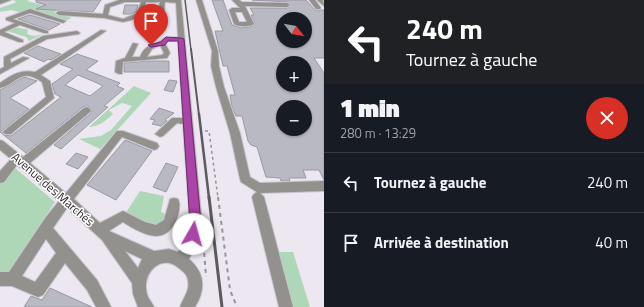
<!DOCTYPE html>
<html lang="fr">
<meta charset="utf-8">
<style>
:root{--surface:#171b24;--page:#20242c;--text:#f1f3f6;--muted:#9ea1a6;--line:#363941}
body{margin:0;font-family:"Titillium Web",sans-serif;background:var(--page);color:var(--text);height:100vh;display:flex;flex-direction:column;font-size:15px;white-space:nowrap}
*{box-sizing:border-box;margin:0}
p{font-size:13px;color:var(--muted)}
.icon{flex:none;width:22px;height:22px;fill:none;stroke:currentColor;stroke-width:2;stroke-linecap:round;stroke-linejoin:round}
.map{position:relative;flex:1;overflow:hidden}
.panel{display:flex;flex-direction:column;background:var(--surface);width:320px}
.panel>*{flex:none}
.guide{background:#202124;color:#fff;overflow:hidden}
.needle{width:26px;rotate:121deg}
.fabs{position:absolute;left:276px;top:12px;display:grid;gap:8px}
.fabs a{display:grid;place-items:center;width:36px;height:36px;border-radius:50%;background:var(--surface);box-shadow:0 1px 3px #0004;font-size:20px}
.pin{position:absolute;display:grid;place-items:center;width:34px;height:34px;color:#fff;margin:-41px -17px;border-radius:50% 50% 50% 0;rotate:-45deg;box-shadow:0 0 4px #0007}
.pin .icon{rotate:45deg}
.me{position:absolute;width:44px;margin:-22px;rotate:7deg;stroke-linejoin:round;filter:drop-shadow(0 0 3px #0008)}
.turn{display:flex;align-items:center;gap:14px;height:84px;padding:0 16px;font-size:18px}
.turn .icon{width:52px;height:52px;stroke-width:2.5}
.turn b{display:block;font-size:28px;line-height:34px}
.round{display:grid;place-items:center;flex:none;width:42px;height:42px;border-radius:21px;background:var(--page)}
.overview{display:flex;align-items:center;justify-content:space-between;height:68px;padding:0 16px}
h1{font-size:24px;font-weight:800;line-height:30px}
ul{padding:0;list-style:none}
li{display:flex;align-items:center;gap:12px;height:60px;padding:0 16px;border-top:1px solid var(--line)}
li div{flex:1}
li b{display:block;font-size:15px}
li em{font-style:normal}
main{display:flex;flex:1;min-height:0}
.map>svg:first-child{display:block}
.green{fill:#aed7b7}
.building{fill:#b9b9c3;stroke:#9a9aa3;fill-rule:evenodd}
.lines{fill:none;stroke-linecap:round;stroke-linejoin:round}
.minor-casing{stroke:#c9c4cd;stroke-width:2}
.path-far1{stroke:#97939a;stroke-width:1.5;stroke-dasharray:3 3;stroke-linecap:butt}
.path{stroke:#97939a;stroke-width:2;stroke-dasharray:4 4;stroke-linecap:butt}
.minor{fill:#93918d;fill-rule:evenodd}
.rail-far3{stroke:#5c595f;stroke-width:1.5}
.rail-far2{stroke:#5c595f;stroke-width:2}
.rail-far1{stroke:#5c595f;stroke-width:2.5}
.rail{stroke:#5c595f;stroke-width:3}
.route{fill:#aa44a7;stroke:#6e2c6d}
.labels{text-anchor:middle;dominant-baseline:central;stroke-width:3;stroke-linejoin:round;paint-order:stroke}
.street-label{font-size:12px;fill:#272529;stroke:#fff}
</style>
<main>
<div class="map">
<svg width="324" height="307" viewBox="0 0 324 307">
<rect width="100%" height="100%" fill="#ece7f1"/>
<path class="green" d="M15 0H29L27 1 47 6 66 0 54 13 72 18 65 21 33 9 19 12 11 10 0 12V8L17 2 13 1Z
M14 28H20L28 30 27 34 34 36 43 34 29 41 26 37 7 31Z
M134 86 151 93 100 149 79 139 101 136 111 130 132 106 122 103 109 110 113 114C107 120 98 127 89 127Z
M14 167 55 202 6 276 0 273V184Z
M140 191 164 196 161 212 170 216 158 228 125 214Z
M277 252H293L310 307H293Z"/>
<path class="building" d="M36 0H101L93 12 36 9 46 5 36 2Z
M212 0H223L232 25 241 28 250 27 255 24 251 15H254L250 8H287L291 5 287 2 252 0H306L315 10H324V58H314L324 73V180L319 170H303L306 178H289L290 181H281L280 178 266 177 257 147 251 145 248 141 242 116H236L232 107 230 95H235L227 66H223L215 31H223ZM283 19H305V41H283ZM283 63H305V85H283ZM283 107H305V129H283Z
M125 5H138L136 12 131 14H123Z
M30 15 60 24 49 30 18 19Z
M38 46 61 54 51 60 48 59 44 62 24 53Z
M77 54 98 61 86 70 120 83 117 86 124 89 104 106 108 107 61 149 54 145 91 113 92 110 88 106 83 107 26 153 0 132V90L24 77 37 81 10 98 29 109 2 131 4 135 11 136 61 97 55 94 52 84 73 69 60 64ZM78 75 95 82 103 86 90 96 65 85Z
M149 61H169V72H124V63Z
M169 80 177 81 173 92 164 90Z
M159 108 174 113 165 120 167 121 161 126 152 124 155 120 150 119Z
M125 140 152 151 116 200 87 185Z
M76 153 88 157 78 169 66 164Z
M166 163 178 167 166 192 153 187Z
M50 288 92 307H24L31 296 42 300Z"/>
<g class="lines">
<defs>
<path id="minor" d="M0 0H11L0 4Z
M119 0H181L202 224 196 244 189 259C205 273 206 289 195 307H180C183 298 190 291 188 281 188 276 184 272 180 269 162 252 141 273 147 294 148 299 152 302 154 307H138L133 294 132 283 102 240 67 208 53 228 97 280 111 307H96L87 290 65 263 43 295 38 297 12 286H0V272H9L46 217 59 201 17 165 4 182 0 183V171L11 159 0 150V140L3 141 23 157 84 108 87 107 91 110 90 112 30 163 66 193 117 131H123L157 143 159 146 157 149 154 150 122 137 74 199 100 223 123 211 145 222 156 225 164 220 170 199 174 198 178 199C181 205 179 212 177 218 166 247 143 235 123 222L109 231 154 251 169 249 178 252 185 241 190 224 183 124 177 123 163 136 160 137 155 134 172 118H183L178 41H168L165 43 170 53 167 58 123 62 122 74H119L115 72 116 61 125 58 133 43 138 44 132 57H140C146 42 155 47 164 38L178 37 176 3 165 2 164 12 158 20 160 26 154 34 152 35 149 33 154 26 152 20 158 12 160 2H146L141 15 132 20 123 22 104 18 59 15 56 13 59 11 103 14 105 5ZM125 2H141L137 13 123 19 108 15 110 7ZM160 45 164 53 162 55 147 57 152 49ZM46 239 56 253 35 282 22 276ZM125 251 142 259 138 268Z
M196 0H202L218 51 219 66 224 87 240 133 250 177 260 183 324 181V191L260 193 264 197 293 307H279L252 197 254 194 257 192 241 182 240 179 230 133 216 87 211 66 212 51Z
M232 0H239L242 2 287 3 290 5 287 7 245 6 254 24C250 27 238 27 234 24L229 10 232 8H240ZM235 12H242L247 22H239Z
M309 0H315L321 8 320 9H316Z
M317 0H323L324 6Z
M30 9 66 21 63 23 30 13 13 19 48 31V33H44L20 25 4 32 23 40V42H19L0 35V30L15 23 6 20V18Z
M101 30 106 31 41 75 50 81 54 98 11 134H5L3 132 5 130 46 97 42 82C20 67 19 83 0 88V83C11 75 21 69 35 72Z
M77 31 80 33 79 34 47 39 10 59 11 63 23 57 29 58 0 74V69L4 67V57L43 36Z"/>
</defs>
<use href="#minor" class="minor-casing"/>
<path class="path-far1" d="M205 131H209L218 198"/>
<path class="path" d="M218 197 230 290 237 307
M203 237 206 277"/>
<use href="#minor" class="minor"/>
<path class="rail-far3" d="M185 0 191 50"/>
<path class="rail-far2" d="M191 49 199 115"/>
<path class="rail-far1" d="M199 114 209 198"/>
<path class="rail" d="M209 197 222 307"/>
</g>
<path class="route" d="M166 37 181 38 184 39 201 224 197 238 193 240 189 238 187 234 190 224 178 41H168L165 45 151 47 148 45 161 42Z"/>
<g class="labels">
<g class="street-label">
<text transform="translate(53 189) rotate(41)">Avenue des Marchés</text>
</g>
</g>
</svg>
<div class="fabs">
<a><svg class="needle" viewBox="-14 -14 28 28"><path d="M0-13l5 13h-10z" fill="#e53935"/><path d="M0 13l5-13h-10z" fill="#9ea1a6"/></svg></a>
<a>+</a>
<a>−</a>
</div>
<div class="pin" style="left:151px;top:45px;background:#d93025"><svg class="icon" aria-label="arrive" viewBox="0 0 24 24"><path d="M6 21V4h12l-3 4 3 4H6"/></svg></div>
<svg class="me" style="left:193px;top:234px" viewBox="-20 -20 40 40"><circle r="19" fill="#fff"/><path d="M0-13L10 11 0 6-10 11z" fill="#aa44a7"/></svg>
</div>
<section class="panel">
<div class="guide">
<div class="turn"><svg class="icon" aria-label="left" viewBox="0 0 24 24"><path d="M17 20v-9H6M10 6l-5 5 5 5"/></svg><div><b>240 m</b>Tournez à gauche</div></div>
</div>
<div class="overview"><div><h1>1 min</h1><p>280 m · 13:29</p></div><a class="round" style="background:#d93025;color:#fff"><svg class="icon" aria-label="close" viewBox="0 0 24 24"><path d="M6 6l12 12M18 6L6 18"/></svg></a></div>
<ul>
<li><svg class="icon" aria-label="left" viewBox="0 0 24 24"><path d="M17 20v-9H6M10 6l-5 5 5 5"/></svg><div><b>Tournez à gauche</b></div><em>240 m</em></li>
<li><svg class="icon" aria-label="arrive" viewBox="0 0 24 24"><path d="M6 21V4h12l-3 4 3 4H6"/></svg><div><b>Arrivée à destination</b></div><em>40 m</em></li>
</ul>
</section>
</main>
